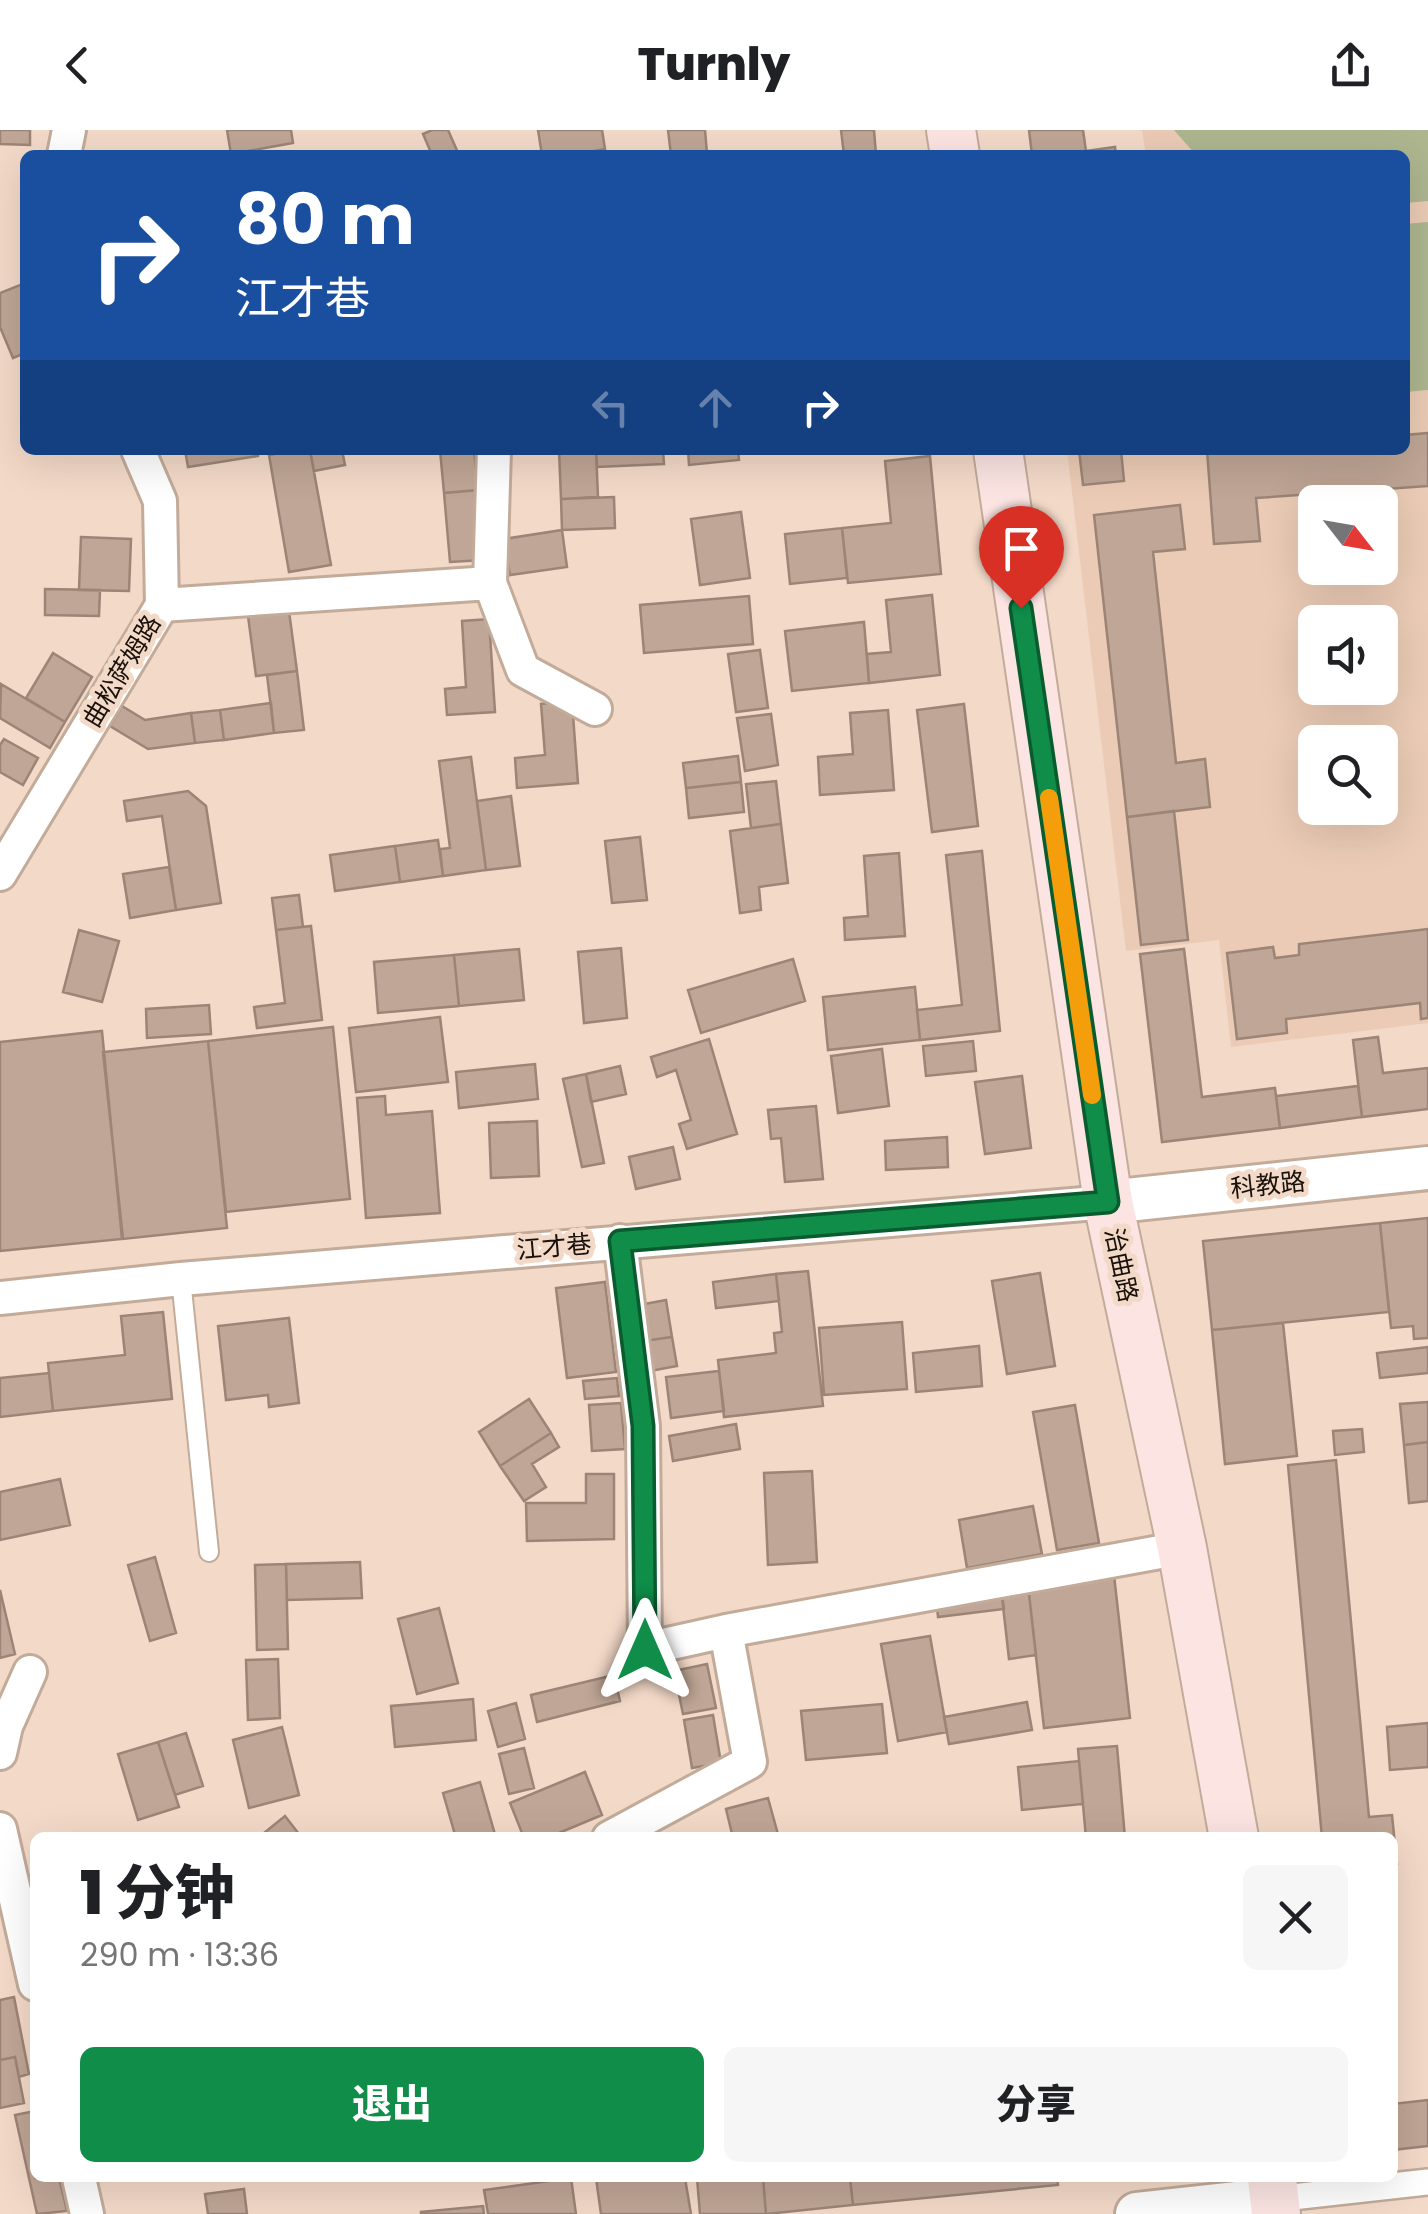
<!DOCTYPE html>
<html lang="zh">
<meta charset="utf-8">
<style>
:root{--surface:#fff;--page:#f6f6f6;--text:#202124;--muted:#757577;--accent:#0f8d49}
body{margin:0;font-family:Poppins,"Noto Sans SC",sans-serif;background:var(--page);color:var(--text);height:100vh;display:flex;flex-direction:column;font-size:38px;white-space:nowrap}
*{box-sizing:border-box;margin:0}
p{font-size:32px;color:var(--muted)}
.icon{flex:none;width:55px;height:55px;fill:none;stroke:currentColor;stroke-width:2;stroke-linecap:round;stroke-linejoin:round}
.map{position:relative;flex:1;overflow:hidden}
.side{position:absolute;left:30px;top:1702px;width:1368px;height:350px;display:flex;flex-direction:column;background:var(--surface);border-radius:15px;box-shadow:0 10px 40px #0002}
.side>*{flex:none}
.banner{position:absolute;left:20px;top:20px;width:1390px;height:305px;border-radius:15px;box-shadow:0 10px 40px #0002;background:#1a4fa0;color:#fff;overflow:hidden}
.needle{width:65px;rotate:121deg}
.tools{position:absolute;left:1298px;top:355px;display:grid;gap:20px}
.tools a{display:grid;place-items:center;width:100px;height:100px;border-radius:15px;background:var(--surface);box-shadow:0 10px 40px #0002;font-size:50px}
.pin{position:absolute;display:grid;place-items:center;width:85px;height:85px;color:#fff;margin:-102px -42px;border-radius:50% 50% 50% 0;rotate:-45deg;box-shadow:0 0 10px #0007}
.pin .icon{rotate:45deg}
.me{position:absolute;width:110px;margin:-55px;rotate:0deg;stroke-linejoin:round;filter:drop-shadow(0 0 8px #0008)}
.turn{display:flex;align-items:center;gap:35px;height:210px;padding:0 50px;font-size:45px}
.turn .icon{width:130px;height:130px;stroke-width:2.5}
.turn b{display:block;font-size:70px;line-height:85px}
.lanes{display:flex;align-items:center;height:95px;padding:0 50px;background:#0003;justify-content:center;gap:50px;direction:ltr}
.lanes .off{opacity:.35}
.round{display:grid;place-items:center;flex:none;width:105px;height:105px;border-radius:15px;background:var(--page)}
.headline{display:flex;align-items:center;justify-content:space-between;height:170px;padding:0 50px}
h1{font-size:60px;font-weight:800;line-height:75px}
.button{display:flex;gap:20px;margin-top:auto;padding:20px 50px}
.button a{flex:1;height:115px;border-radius:15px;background:var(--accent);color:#fff;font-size:40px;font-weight:800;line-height:115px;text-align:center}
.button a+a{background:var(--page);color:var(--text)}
header{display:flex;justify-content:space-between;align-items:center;height:130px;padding:0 50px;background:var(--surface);font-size:45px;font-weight:800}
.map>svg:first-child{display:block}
.built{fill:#ebcbb5;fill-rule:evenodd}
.green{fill:#adb68f}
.building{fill:#bfa696;stroke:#9c8576;stroke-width:2.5}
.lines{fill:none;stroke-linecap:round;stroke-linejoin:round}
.service-casing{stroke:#c3ab9a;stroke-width:22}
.pedestrian-casing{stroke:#c3ab9a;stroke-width:30}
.minor-casing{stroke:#c3ab9a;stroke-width:38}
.tertiary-casing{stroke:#c3ab9a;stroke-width:48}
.secondary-casing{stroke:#c3ab9a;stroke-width:52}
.service{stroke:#fff;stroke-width:18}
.pedestrian{stroke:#fff;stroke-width:25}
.minor{stroke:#fff;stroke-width:32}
.tertiary{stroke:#fff;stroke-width:42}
.secondary{stroke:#fbe4e2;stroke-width:48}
.route-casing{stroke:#0a5c2f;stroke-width:25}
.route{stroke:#0f8d49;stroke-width:18}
.slow{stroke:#f59e0b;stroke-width:18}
.labels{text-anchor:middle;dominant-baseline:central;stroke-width:10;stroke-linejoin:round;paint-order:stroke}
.street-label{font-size:25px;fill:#18100a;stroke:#f3d9c8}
</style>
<header><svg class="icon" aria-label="back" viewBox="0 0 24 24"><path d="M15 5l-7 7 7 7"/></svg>Turnly<svg class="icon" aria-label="share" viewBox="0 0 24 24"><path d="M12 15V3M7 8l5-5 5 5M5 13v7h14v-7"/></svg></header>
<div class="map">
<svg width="1428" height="2084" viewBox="0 0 1428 2084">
<rect width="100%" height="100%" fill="#f3d9c8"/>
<path class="built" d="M1142 0H1428V893L1231 917 1219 810 1126 821 1067 320H1405V25H1146ZM1315 372H1380V438H1315ZM1315 492H1380V558H1315ZM1315 612H1380V678H1315Z"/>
<path class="green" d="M1174 0H1428V71L1405 73V25H1196Z
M1428 92V260L1405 262V94Z"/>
<path class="building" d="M0 0H30V15L0 14Z
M227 0H291L293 13 231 24Z
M432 0H448L459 25H432L423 4Z
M538 0H602L605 19 573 25H542Z
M668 0H705L707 23 671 25Z
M841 0H874L876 25H844Z
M1029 0H1083L1086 21 1115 17 1116 25H1032Z
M25 153V223L13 228 0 197V163Z
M1428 303V356L1256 368 1260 411 1214 414 1207 320H1405V305Z
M185 320H258V326L188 337Z
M294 320H310L331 435 289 442 269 325Z
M310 320H342L345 335 314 341Z
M440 320H474L478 360 444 363Z
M559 320H596L598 367 561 369Z
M596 320H663L664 334 597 337Z
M688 320H738L739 330 689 335Z
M1079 320H1121L1124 351 1083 355Z
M930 326 941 444 848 453 842 398 891 393 885 331Z
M478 360 484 430 450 432 444 363Z
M614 367 615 398 562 400 561 369Z
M1180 375 1185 419 1153 422 1176 633 1205 629 1210 677 1127 687 1094 385Z
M741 382 750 448 700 455 691 389Z
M842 398 847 448 790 454 785 404Z
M562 400 567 437 510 445 504 409Z
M81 407 131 409 129 461 79 460Z
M45 459 100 460 99 486 45 485Z
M932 465 940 545 869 553 867 524 891 522 886 470Z
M749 466 753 514 644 523 640 475Z
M289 481 297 541 256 546 248 486Z
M489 489 495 582 447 585 445 559 466 557 462 491Z
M864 492 869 553 792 561 785 501Z
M760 520 768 578 736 582 728 524Z
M53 523 92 547 65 592 26 568Z
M297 541 304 600 274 603 267 545Z
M1 554 65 592 50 618 0 588Z
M572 571 578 653 517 658 515 628 545 625 541 574Z
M271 573 274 603 224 610 220 580Z
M964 574 978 696 932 702 917 580Z
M122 576 145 590 191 583 195 613 148 619 110 596Z
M220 580 224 610 195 613 191 583Z
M888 580 894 660 820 665 818 627 853 624 850 583Z
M771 584 778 635 745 641 737 588Z
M4 609 38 628 23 655 0 642V615Z
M738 626 741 652 686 658 683 633Z
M471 627 486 740 443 746 440 719 450 718 439 631Z
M776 651 781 694 751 698 746 654Z
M741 652 744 682 689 688 686 658Z
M188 661 206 676 221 773 176 780 162 686 127 691 124 671Z
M511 666 520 736 486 740 477 671Z
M1174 681 1188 810 1141 815 1127 687Z
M781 694 788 753 759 757 761 780 740 783 730 701Z
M640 707 647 770 612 773 605 711Z
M438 710 443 746 400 752 395 716Z
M395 716 400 752 335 761 330 725Z
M982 721 1000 901 920 910 917 880 962 875 946 725Z
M899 723 905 806 845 810 844 788 868 786 864 726Z
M169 737 176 780 130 788 123 744Z
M299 765 303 797 276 800 272 768Z
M311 796 322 890 257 898 254 877 285 873 276 800Z
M1428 799V888L1421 889 1420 873 1286 889 1287 903 1237 909 1227 823 1273 817 1275 828 1299 825V814Z
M79 800 119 811 102 872 63 862Z
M621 818 627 888 584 893 578 822Z
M519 819 524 870 459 876 454 825Z
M1184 819 1202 967 1275 958 1280 998 1162 1012 1140 824Z
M454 825 459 876 378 883 374 832Z
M793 829 805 871 701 903 688 860Z
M915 857 920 910 828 920 823 867Z
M209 875 211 904 147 908 146 879Z
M440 887 448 952 356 962 349 898Z
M333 897 350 1069 226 1082 208 911Z
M102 901 122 1109 0 1121V912Z
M1378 907 1383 943 1428 938V979L1362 987 1353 910Z
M709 909 737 1004 687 1019 679 994 691 990 676 940 657 947 651 927Z
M208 911 227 1098 123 1109 103 922Z
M973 911 976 941 926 946 923 916Z
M882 919 889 976 838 983 831 926Z
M535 934 538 969 459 978 456 942Z
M620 936 626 964 591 972 586 944Z
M586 944 604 1033 582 1037 563 949Z
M1022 946 1031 1018 985 1024 975 952Z
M1358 956 1362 987 1280 998 1276 966Z
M385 966 386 985 432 981 440 1083 366 1088 357 968Z
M816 976 823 1049 785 1052 781 1008 771 1009 768 980Z
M537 991 539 1046 491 1048 489 993Z
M947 1007 948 1037 886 1040 885 1011Z
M673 1017 680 1049 636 1059 629 1027Z
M1428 1088V1208L1414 1209 1413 1196 1391 1198 1380 1093Z
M1380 1093 1389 1182 1212 1200 1203 1111Z
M808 1141 823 1276 724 1287 718 1230 776 1223 774 1203 782 1202 776 1144Z
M1040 1143 1055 1236 1007 1244 992 1151Z
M776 1144 779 1171 716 1178 713 1152Z
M605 1152 616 1242 567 1248 556 1158Z
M666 1170 672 1207 644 1211 639 1175Z
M163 1182 172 1269 53 1281 48 1233 125 1225 121 1186Z
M289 1188 299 1273 269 1277 268 1265 226 1270 218 1196Z
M902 1192 907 1259 824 1265 819 1198Z
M1283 1193 1297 1326 1225 1334 1212 1200Z
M672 1207 677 1236 650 1241 644 1211Z
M979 1216 982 1256 916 1262 913 1223Z
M1428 1217V1243L1380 1248 1377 1223Z
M719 1241 724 1281 671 1288 666 1247Z
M49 1243 53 1281 0 1287V1248Z
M617 1248 619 1266 585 1269 583 1251Z
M529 1269 551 1303 500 1336 479 1302Z
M1428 1272V1312L1404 1315 1400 1274Z
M621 1273 625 1319 592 1321 589 1275Z
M1075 1275 1099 1413 1057 1420 1033 1282Z
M736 1294 740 1319 673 1331 669 1306Z
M1362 1299 1364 1322 1335 1325 1333 1301Z
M551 1303 559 1317 532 1334 546 1357 524 1371 500 1336Z
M1428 1312V1371L1409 1373 1404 1315Z
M1336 1330 1369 1687 1392 1685 1397 1734H1392V1708H1322L1288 1335Z
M812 1341 817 1432 768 1435 764 1343Z
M586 1344H614V1409L527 1411 526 1373H586Z
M60 1349 70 1395 0 1410V1362Z
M1033 1376 1042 1424 967 1438 959 1390Z
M155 1427 176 1503 150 1511 128 1435Z
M360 1432 362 1468 287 1470 286 1434Z
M286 1434 288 1519 257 1520 255 1435Z
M1114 1445 1130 1588 1044 1598 1028 1455Z
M1028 1455 1036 1525 1009 1529 1001 1458Z
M1001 1458 1004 1479 938 1487 936 1466Z
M0 1460 15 1524 0 1528Z
M439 1478 458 1553 417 1564 398 1489Z
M930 1506 947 1602 898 1611 881 1514Z
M278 1529 280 1588 248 1590 246 1530Z
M707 1534 716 1578 683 1584 674 1541Z
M614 1545 620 1571 537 1592 531 1565Z
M473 1569 476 1610 395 1617 391 1576Z
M1027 1572 1032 1600 949 1614 944 1587Z
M516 1573 525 1609 498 1617 488 1581Z
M882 1574 887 1623 806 1630 801 1581Z
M713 1585 721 1633 692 1638 684 1590Z
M1428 1593V1637L1390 1640 1387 1597Z
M282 1597 299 1665 249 1678 233 1610Z
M186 1603 203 1656 175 1665 158 1612Z
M158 1612 179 1677 138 1690 118 1624Z
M1117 1616 1125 1708H1086L1078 1619Z
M524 1618 534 1658 509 1664 499 1624Z
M1079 1631 1083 1674 1022 1680 1018 1637Z
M585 1642 602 1685 547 1708H524L510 1673Z
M480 1652 496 1708H456L443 1663Z
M768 1668 779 1708H733L726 1679Z
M285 1686 302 1708H260L259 1707Z
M14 1867 29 1944 19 1947 15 1927 0 1930V1870Z
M15 1927 24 1973 0 1978V1930Z
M1428 1970V2016L1392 2020V1974Z
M35 1981V2048H59L67 2081 37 2084 15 1985Z
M571 2048 576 2084H488L484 2060Z
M596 2048H685L691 2084H601Z
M697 2048H726V2050L763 2048 766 2084H700Z
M763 2048H850L853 2075 766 2084Z
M850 2048H1057L1058 2055 853 2075Z
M244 2059 247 2084H208L205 2064Z
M483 2076 484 2084H421V2082Z"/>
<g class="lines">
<defs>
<path id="service" d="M181 1149 209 1422"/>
<path id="pedestrian" d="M1274 2069 1428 2052"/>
<path id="minor" d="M64 25 69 0
M490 453 523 540 595 579
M162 475 490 453 494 320
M0 744 162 475 160 371 138 320
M620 1111 643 1296 645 1519 726 1501 1182 1418
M0 1168 181 1149 1108 1072
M0 1623 6 1596 30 1542
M0 1699 35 1854
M609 1708 750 1632 726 1501
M79 2048 87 2084"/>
<path id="tertiary" d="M1108 1072 1428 1038
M1137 2084 1274 2069"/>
<path id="secondary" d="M951 0 955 25
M998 320 1108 1072 1182 1418 1234 1708
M1272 2048 1276 2084"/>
</defs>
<use href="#service" class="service-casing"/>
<use href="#pedestrian" class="pedestrian-casing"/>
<use href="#minor" class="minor-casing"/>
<use href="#tertiary" class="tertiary-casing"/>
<use href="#secondary" class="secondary-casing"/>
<use href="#service" class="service"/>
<use href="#pedestrian" class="pedestrian"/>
<use href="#minor" class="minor"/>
<use href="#tertiary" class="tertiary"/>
<use href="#secondary" class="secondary"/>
</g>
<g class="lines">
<defs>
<path id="route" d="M645 1520 643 1296 620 1111 1108 1072 1021 478"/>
</defs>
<use href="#route" class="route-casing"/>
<use href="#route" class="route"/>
<path class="slow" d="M1049 668 1092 965"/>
</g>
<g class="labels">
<g class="street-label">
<text transform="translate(122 541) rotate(-59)">曲松萨姆路</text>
<text transform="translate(1268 1055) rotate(-6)">科教路</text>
<text transform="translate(554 1117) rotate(-5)">江才巷</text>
<text transform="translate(1121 1135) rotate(78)">治曲路</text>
</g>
</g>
</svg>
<div class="tools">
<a><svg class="needle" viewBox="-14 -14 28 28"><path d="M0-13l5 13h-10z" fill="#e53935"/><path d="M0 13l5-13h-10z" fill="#757577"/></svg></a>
<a><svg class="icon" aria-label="sound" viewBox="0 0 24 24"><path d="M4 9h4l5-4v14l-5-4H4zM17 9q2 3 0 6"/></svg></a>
<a><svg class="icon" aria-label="search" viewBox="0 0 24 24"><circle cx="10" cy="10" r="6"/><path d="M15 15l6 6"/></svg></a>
</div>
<div class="pin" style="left:1021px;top:478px;background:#d93025"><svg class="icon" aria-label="arrive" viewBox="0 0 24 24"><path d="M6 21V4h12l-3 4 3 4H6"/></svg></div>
<svg class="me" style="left:645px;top:1520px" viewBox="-20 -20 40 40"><path d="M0-17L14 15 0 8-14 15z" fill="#0f8d49" stroke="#fff" stroke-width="4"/></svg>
<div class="banner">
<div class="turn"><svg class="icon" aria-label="right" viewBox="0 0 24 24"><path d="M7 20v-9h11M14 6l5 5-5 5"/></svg><div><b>80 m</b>江才巷</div></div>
<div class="lanes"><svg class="icon off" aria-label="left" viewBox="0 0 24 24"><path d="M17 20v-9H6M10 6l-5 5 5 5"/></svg><svg class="icon off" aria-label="ahead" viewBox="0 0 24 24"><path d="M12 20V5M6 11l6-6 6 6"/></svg><svg class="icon" aria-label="right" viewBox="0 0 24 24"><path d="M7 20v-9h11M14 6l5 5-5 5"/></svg></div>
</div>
<section class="side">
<div class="headline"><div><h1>1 分钟</h1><p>290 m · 13:36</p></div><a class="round"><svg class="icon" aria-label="close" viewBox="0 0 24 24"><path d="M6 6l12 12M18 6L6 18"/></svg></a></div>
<div class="button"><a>退出</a><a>分享</a></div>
</section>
</div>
